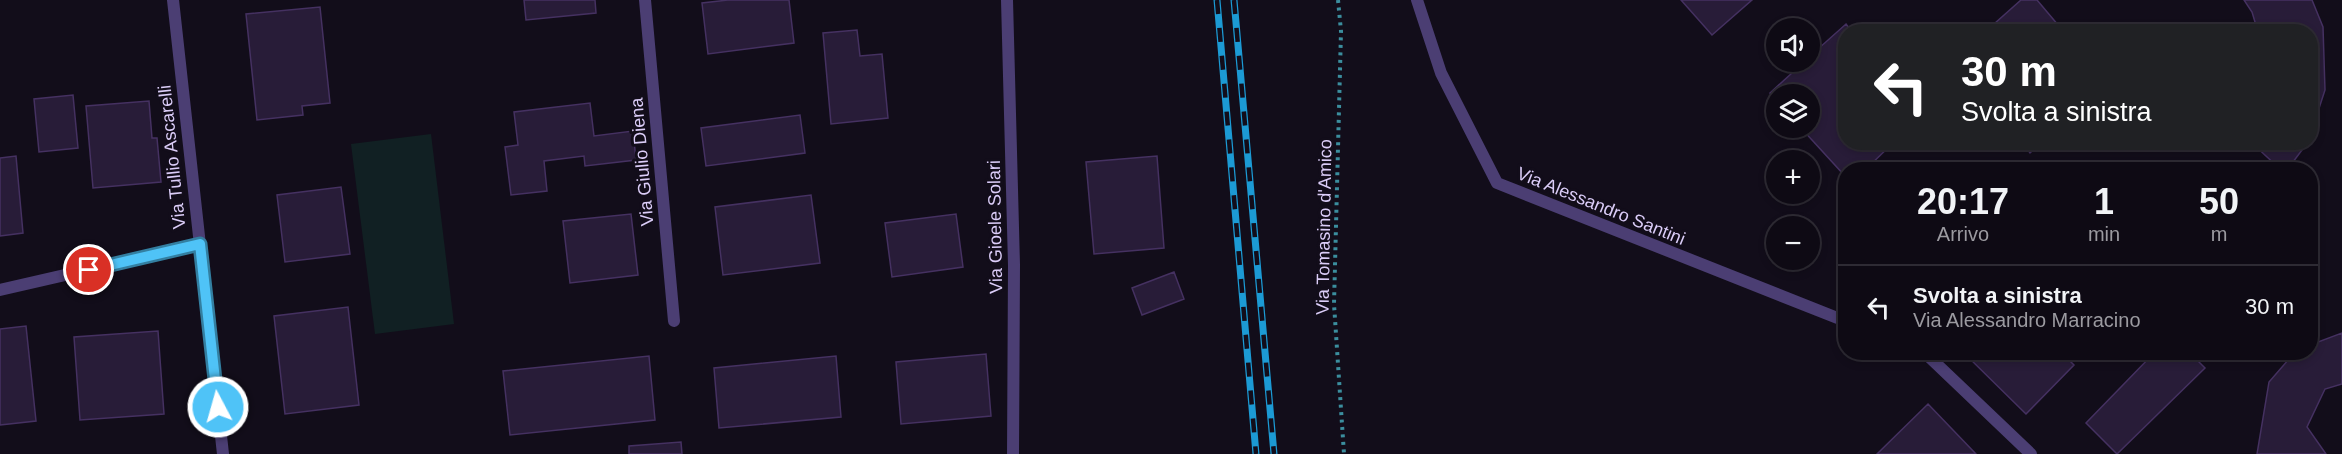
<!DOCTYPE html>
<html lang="it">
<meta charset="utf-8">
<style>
:root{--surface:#0e0a14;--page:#17131d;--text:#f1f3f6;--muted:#9b9aa0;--line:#2e2b34}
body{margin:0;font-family:Arial,sans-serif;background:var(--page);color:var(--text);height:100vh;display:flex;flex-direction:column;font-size:22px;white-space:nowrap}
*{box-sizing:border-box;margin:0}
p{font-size:20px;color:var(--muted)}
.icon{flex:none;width:33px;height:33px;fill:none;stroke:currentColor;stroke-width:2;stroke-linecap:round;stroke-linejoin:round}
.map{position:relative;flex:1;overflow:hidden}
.side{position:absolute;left:1838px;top:162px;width:480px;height:198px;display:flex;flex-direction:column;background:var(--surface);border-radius:24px;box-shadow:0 3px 9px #0003,0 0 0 2px var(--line)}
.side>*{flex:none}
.guide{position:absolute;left:1838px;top:24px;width:480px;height:126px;border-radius:24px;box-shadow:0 3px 9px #0003,0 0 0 2px var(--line);background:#202124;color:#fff;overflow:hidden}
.tools{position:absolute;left:1766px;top:18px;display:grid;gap:12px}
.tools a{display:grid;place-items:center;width:54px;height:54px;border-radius:50%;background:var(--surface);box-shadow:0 3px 9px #0003,0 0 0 2px var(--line);font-size:30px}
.pin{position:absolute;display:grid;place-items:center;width:51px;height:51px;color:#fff;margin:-26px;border:3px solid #fff;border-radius:50%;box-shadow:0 2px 6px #0007}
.me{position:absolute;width:66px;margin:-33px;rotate:354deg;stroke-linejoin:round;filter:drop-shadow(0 0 4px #0008)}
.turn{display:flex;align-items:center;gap:21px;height:126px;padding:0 24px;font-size:27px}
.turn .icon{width:78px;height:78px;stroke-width:2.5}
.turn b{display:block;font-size:42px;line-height:51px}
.eta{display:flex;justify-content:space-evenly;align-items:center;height:102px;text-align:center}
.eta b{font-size:36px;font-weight:700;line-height:42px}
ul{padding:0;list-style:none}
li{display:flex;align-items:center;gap:18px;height:84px;padding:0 24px;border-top:2px solid var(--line)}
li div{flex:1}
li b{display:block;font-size:22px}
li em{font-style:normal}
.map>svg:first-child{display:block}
.green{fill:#112023}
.building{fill:#281c38;stroke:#453161;stroke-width:1.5}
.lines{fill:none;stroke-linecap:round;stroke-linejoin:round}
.path{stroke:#3b8e9e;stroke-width:4;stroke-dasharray:3 4.5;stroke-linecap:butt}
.minor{stroke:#4b3e73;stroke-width:12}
.tertiary{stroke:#4b3e73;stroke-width:12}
.rail-casing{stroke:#1c9ad4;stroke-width:7}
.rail{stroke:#120d1a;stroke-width:4.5;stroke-dasharray:14;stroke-linecap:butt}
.route-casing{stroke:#337fa1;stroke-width:15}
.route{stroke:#4fc3f7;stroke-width:10}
.labels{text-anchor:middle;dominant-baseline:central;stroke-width:6;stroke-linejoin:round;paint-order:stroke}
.street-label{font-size:18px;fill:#dbcdf8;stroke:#120d1a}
</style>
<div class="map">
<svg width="2342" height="454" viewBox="0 0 2342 454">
<rect width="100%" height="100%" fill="#120d1a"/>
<path class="green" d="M431 134 454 324 375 334 351 144Z"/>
<path class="building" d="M524 0H595L596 13 526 20Z
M728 0H789L794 43 708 54 702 3Z
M1681 0H1752L1712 35Z
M2021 0H2037L2064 32H1985Z
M2244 0H2312L2323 27 2325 90 2310 136V32H2258L2252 12Z
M320 7 330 103 302 106 303 115 257 120 246 14Z
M1846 24 1852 32H1845V142H1894L1865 170H1845V176L1801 128H1809V94H1776V100L1770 93 1804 62H1809V57Z
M857 30 860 56 882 54 888 118 831 124 823 33Z
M73 95 78 148 39 152 34 99Z
M149 101 152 138H157L161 182 93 188 86 106Z
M590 103 594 136 633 131 636 160 585 166 584 156 544 161 547 191 511 195 505 147 518 145 514 112Z
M800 115 805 153 706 166 701 128Z
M2022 142H2042L2030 153Z
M2251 142H2308L2287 170H2281Z
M16 156 23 233 0 236V158Z
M1157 156 1164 248 1094 254 1086 162Z
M341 187 350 254 285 262 277 195Z
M811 195 820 263 723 275 715 207Z
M631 214 638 275 570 283 563 221Z
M956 214 963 267 892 277 885 223Z
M1174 272 1184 299 1142 315 1132 288Z
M348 307 359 405 285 414 274 316Z
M26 326 36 421 0 425V329Z
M158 331 164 414 80 420 74 337Z
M2342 333V384L2325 389 2307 427 2326 454H2257L2269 382 2295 352H2310V345Z
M1963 352H2061L2074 365 2026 414Z
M2155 352H2189L2205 368 2117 454 2086 423Z
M986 354 991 416 901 424 896 362Z
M649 356 655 420 510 435 503 371Z
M836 356 841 417 719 428 714 368Z
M1928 404 1976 454H1877Z
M681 442 682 454H629V446Z"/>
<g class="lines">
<path class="path" d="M1338 0 1341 31 1334 304 1344 454"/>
<path class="minor" d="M173 0 223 454
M645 0 674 321
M1417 0 1441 73 1497 183 1845 321
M0 290 200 244
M1924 352 2031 454"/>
<path class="tertiary" d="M1007 0 1014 265 1013 454"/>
<defs>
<path id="rail" d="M1217 0 1256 454
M1234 0 1274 454"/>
</defs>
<use href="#rail" class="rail-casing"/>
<use href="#rail" class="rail"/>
</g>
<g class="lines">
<defs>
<path id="route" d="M89 270 200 244 218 407"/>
</defs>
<use href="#route" class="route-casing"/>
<use href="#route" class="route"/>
</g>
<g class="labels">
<g class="street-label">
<text transform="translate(172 157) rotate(-96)">Via Tullio Ascarelli</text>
<text transform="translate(642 162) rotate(-95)">Via Giulio Diena</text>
<text transform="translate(1601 206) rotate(22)">Via Alessandro Santini</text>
<text transform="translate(995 227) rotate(-91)">Via Gioele Solari</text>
<text transform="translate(1324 227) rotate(-89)">Via Tomasino d'Amico</text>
</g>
</g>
</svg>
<div class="tools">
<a><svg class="icon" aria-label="sound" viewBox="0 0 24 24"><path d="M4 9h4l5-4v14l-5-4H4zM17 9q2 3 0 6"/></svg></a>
<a><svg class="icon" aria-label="layers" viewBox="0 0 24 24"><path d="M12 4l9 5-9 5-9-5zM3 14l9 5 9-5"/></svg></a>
<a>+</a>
<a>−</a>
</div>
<div class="pin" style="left:89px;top:270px;background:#d93025"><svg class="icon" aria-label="arrive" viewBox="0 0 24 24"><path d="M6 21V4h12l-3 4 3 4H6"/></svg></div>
<svg class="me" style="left:218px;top:407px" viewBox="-20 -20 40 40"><circle r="17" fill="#4fc3f7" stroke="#fff" stroke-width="3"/><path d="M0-11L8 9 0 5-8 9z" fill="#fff"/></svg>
<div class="guide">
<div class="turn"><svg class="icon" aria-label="left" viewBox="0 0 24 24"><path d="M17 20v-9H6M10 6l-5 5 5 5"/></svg><div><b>30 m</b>Svolta a sinistra</div></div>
</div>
<section class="side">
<div class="eta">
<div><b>20:17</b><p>Arrivo</p></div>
<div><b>1</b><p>min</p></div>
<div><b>50</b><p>m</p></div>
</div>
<ul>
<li><svg class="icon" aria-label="left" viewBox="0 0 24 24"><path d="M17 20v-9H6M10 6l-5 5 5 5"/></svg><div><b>Svolta a sinistra</b><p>Via Alessandro Marracino</p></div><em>30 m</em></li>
</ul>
</section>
</div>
